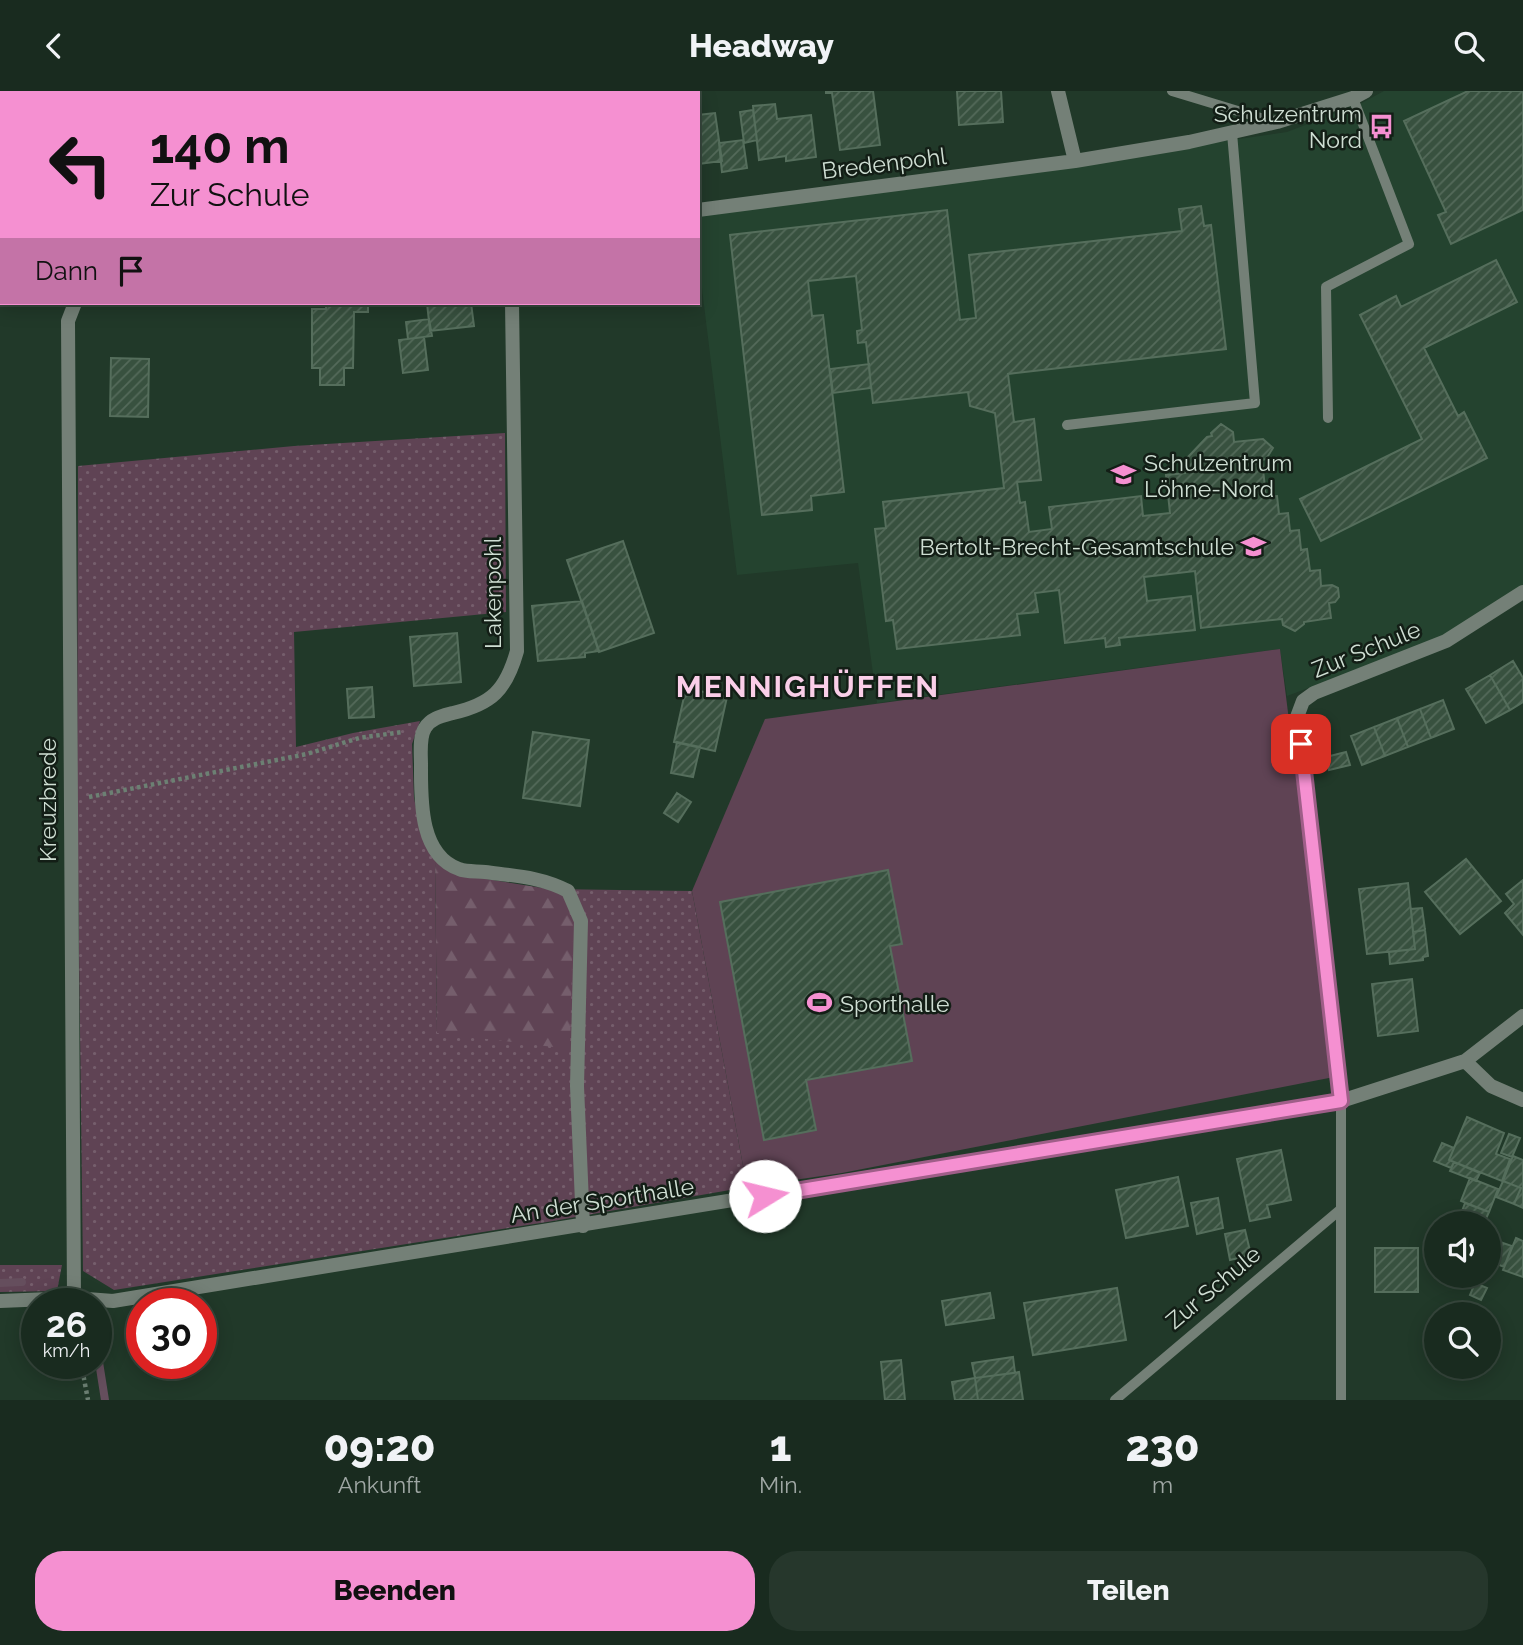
<!DOCTYPE html>
<html lang="de">
<meta charset="utf-8">
<style>
:root{--surface:#192b1f;--page:#26372c;--text:#f1f3f6;--muted:#9fa7a4;--line:#37473d;--accent:#f590d1}
body{margin:0;font-family:Raleway,sans-serif;background:var(--page);color:var(--text);height:100vh;display:flex;flex-direction:column;font-size:26px;white-space:nowrap}
*{box-sizing:border-box;margin:0}
p{font-size:23px;color:var(--muted)}
.icon{flex:none;width:38px;height:38px;fill:none;stroke:currentColor;stroke-width:2;stroke-linecap:round;stroke-linejoin:round}
.map{position:relative;height:1309px;overflow:hidden}
.panel{display:flex;flex-direction:column;background:var(--surface);flex:1}
.panel>*{flex:none}
.hud{position:absolute;left:0px;top:0px;width:700px;height:214px;box-shadow:0 4px 18px #0003,0 0 0 2px var(--line);background:#f590d1;color:#111;overflow:hidden}
.controls{position:absolute;left:1424px;top:1120px;display:grid;gap:14px}
.controls a{display:grid;place-items:center;width:77px;height:77px;border-radius:50%;background:var(--surface);box-shadow:0 4px 18px #0003,0 0 0 2px var(--line);font-size:35px}
.speed{position:absolute;left:21px;top:1197px;display:flex;gap:14px;font-size:35px;font-weight:700;text-align:center}
.speed>*{display:grid;place-content:center;width:91px;height:91px;border-radius:50%;background:var(--surface);box-shadow:0 4px 18px #0003,0 0 0 2px var(--line);line-height:1}
.speed small{font-size:18px;font-weight:400}
.speed .limit{border:10px solid #d22;background:#fff;color:#111}
.pin{position:absolute;display:grid;place-items:center;width:60px;height:60px;color:#fff;margin:-30px;border-radius:14px;box-shadow:0 4px 10px #0006}
.me{position:absolute;width:77px;margin:-38px;rotate:81deg;stroke-linejoin:round;filter:drop-shadow(0 0 5px #0008)}
.turn{display:flex;align-items:center;gap:24px;height:147px;padding:0 35px;font-size:32px}
.turn .icon{width:91px;height:91px;stroke-width:2.5}
.turn b{display:block;font-size:49px;line-height:60px}
.then{display:flex;align-items:center;height:66px;padding:0 35px;background:#0003;gap:14px;font-size:26px}
.eta{display:flex;justify-content:space-evenly;align-items:center;height:119px;text-align:center}
.eta b{font-size:42px;font-weight:800;line-height:49px}
.cta{display:flex;gap:14px;margin-top:auto;padding:14px 35px}
.cta a{flex:1;height:80px;border-radius:28px;background:var(--accent);color:#111;font-size:28px;font-weight:800;line-height:80px;text-align:center}
.cta a+a{background:var(--page);color:var(--text)}
header{display:flex;justify-content:space-between;align-items:center;height:91px;padding:0 35px;background:var(--surface);font-size:32px;font-weight:800}
.map>svg:first-child{display:block}
.built{fill:#24432f}
.grass{fill:url(#grass-dots)}
.forest{fill:url(#forest-firs)}
.garden{fill:#5f4354}
.lines{fill:none;stroke-linecap:round;stroke-linejoin:round}
.stream{stroke:#654e5d;stroke-width:8}
.building{fill:url(#building-hatch);stroke:#556e5c;stroke-width:2}
.path{stroke:#6c8073;stroke-width:4.5;stroke-dasharray:3.5 3.5;stroke-linecap:butt}
.service{stroke:#748077;stroke-width:10}
.minor{stroke:#748077;stroke-width:14}
.route-casing{stroke:#9f5e88;stroke-width:18}
.route{stroke:#f590d1;stroke-width:12}
.labels{text-anchor:middle;dominant-baseline:central;stroke-width:5;stroke-linejoin:round;paint-order:stroke}
.poi-label{font-size:23px;fill:#cfded3;stroke:#131e16;text-anchor:end}
.street-label{font-size:23px;fill:#cfded3;stroke:#131e16}
.district-label{font-size:30px;font-weight:bold;letter-spacing:2px;fill:#facee8;stroke:#131e16}
</style>
<header><svg class="icon" aria-label="back" viewBox="0 0 24 24"><path d="M15 5l-7 7 7 7"/></svg>Headway<svg class="icon" aria-label="search" viewBox="0 0 24 24"><circle cx="10" cy="10" r="6"/><path d="M15 15l6 6"/></svg></header>
<div class="map">
<svg width="1523" height="1309" viewBox="0 0 1523 1309">
<defs>
<pattern id="grass-dots" width="8" height="8" patternUnits="userSpaceOnUse" patternTransform="scale(1.75)"><rect width="8" height="8" fill="#5f4354"/><path d="M2 2h.1M6 6h.1" fill="none" stroke="#755e6c" stroke-width="1.8" stroke-linecap="round"/></pattern>
<pattern id="forest-firs" width="22" height="20" patternUnits="userSpaceOnUse" patternTransform="scale(1.75)"><rect width="22" height="20" fill="#5f4354"/><path d="M5 1l3.5 6h-7zM16 11l3.5 6h-7z" fill="#755e6c"/></pattern>
<pattern id="building-hatch" width="6" height="6" patternUnits="userSpaceOnUse" patternTransform="scale(1.75)"><rect width="6" height="6" fill="#38513f"/><path d="M-1 1l2-2M0 6l6-6M5 7l2-2" fill="none" stroke="#546a5a"/></pattern>
</defs>
<rect width="100%" height="100%" fill="#213929"/>
<path class="built" d="M1384 0H1523V496L1444 546 1287 605 1280 558 877 612 858 472 737 484 698 165V125L1287 41 1360 13Z"/>
<path class="grass" d="M505 342 506 521 294 541 296 656 353 642 420 630 412 653 414 707 422 746 435 768 437 942 549 798 692 800 747 1096 547 1131 114 1199 83 1180 77 698 78 375 294 355Z
M0 1174H62L57 1200 0 1201Z"/>
<path class="forest" d="M435 768 462 784 549 798 565 807 573 834 570 958 437 942Z"/>
<path class="garden" d="M1280 558 1334 986 842 1082 747 1096 692 800 765 628Z"/>
<g class="lines">
<path class="stream" d="M0 1192 22 1191
M96 1252 105 1309"/>
</g>
<path class="building" d="M826 0H873L880 54 840 59 832 2H826Z
M957 0H1001L1003 31 959 34Z
M1468 0H1523V119L1451 153 1438 124 1446 121 1404 30Z
M775 13 777 28 811 24 816 66 786 70V65L759 69 753 15Z
M753 19 757 49 744 52 740 21Z
M715 22 722 70 698 73V24Z
M743 49 747 77 722 81 719 52Z
M1201 115 1204 135 1211 134 1226 258 1008 283 1014 331 1034 328 1041 389 1017 391 1020 412 1025 411 1029 441 1052 438 1049 416 1141 405 1143 425 1170 422 1166 384 1185 382 1184 370 1207 346 1212 345 1211 342 1221 333 1233 341 1234 351 1263 348 1273 357 1266 368 1262 369 1266 406 1277 405 1279 423 1288 422 1290 440 1299 439 1301 459 1307 458 1310 480 1320 479 1321 495 1332 494 1338 497 1339 506 1335 511 1329 512 1331 527 1304 531V533L1295 540 1283 534 1282 528 1201 537 1195 480 1144 486 1147 510 1191 505 1195 539 1119 547 1120 554 1106 556 1105 547 1065 552 1059 499 1035 502 1038 521 1017 523 1020 544 897 558 893 529 886 530 875 438 886 437 883 411 1004 397 995 322 970 315 968 301 873 312 866 251 858 252 857 240 862 239 856 185 808 190 812 225 823 224 844 401 811 405 812 419 762 424 730 144 947 119 960 229 976 227 969 164 1182 140 1179 118Z
M1496 169 1517 211 1424 257 1458 325 1464 321 1487 367 1321 450 1300 408 1422 348 1360 224 1396 205 1401 216Z
M326 212H368V221H354L353 277H344V294H320V277H312V218H326Z
M427 212H471L474 235 430 240Z
M429 228 432 245 408 248 406 231Z
M424 246 428 279 403 282 399 249Z
M111 267 149 268 148 326 110 325Z
M869 273 871 297 833 302 830 278Z
M623 450 654 542 599 561 567 469Z
M582 510 599 560 585 562V566L538 570 532 515Z
M457 542 461 591 414 595 410 546Z
M1513 570 1523 587V611L1510 619 1490 584Z
M1490 584 1510 619 1486 632 1466 598Z
M372 596 374 626 349 627 347 598Z
M686 597 727 606 715 660 674 651Z
M1443 609 1454 638 1431 647 1420 618Z
M1420 618 1431 647 1408 656 1397 627Z
M1397 627 1408 656 1385 665 1374 636Z
M1374 636 1385 665 1362 674 1351 645Z
M533 641 589 649 580 715 523 707Z
M677 651 700 656 693 686 671 682Z
M1346 661 1350 674 1329 679 1326 666Z
M677 702 691 711 678 731 664 722Z
M1466 768 1501 810 1460 843 1425 801Z
M888 779 902 853 890 855 912 970 806 989 816 1039 764 1049 720 811Z
M1523 789V844L1505 822 1514 813 1506 803Z
M1408 792 1415 858 1367 863 1359 798Z
M1422 817 1425 839 1413 841 1411 818Z
M1425 839 1428 865 1423 866V869L1390 873 1389 861 1415 858 1413 841Z
M1412 888 1418 940 1378 945 1372 893Z
M1467 1026 1504 1042 1496 1063 1510 1068 1502 1090 1449 1069Z
M1509 1043 1520 1047 1512 1066 1501 1062Z
M1442 1052 1454 1057 1449 1069 1454 1071 1451 1077 1434 1070Z
M1281 1059 1291 1109 1267 1114 1270 1126 1250 1130 1237 1068Z
M1513 1065 1523 1069V1117L1514 1113 1521 1097 1503 1090Z
M1454 1071 1480 1082 1476 1090 1450 1080Z
M1178 1086 1188 1135 1126 1147 1116 1099Z
M1470 1087 1498 1098 1489 1121 1461 1110Z
M1503 1090 1521 1097 1514 1113 1496 1106Z
M1218 1107 1223 1137 1197 1143 1191 1112Z
M1465 1112 1489 1121 1484 1132 1461 1123Z
M1245 1139 1251 1164 1230 1169 1225 1143Z
M1516 1147 1523 1150V1186L1503 1179Z
M1500 1151 1512 1155 1504 1176 1492 1171Z
M1375 1157H1418V1201H1375Z
M1475 1192 1487 1197 1481 1209 1470 1204Z
M1117 1197 1126 1249 1033 1264 1024 1212Z
M990 1202 994 1227 946 1234 942 1210Z
M1013 1266 1015 1282 975 1287 972 1272Z
M901 1269 905 1309H885L881 1271Z
M1019 1281 1023 1309H978L975 1287Z
M975 1287 978 1309H955L952 1291Z"/>
<g class="lines">
<path class="path" d="M0 210H2
M89 706 307 663 359 647 402 641
M81 1272 88 1309"/>
<path class="service" d="M1172 0 1274 31
M1328 327 1326 196 1409 153 1353 7
M1067 334 1255 312 1232 42
M1341 1010V1309
M1115 1309 1341 1118"/>
<path class="minor" d="M485 0V2
M1058 0 1075 70
M129 2V0
M698 119 1075 70 1189 51 1277 31 1353 7 1366 0
M512 212 517 560C506 599 492 613 453 622 442 625 431 627 425 637 419 646 421 663 421 674 421 708 419 764 459 778 466 781 477 780 485 781 516 785 541 786 568 800L581 830 577 995 583 1135
M1465 970 1491 995 1523 1009
M1341 1010 1297 626 1303 610 1314 602 1446 550 1523 501
M74 1207 68 230 75 212
M0 1210 74 1207 113 1210 1341 1010 1465 970 1523 925"/>
</g>
<g class="lines">
<defs>
<path id="route" d="M765 1105 1341 1010 1301 653"/>
</defs>
<use href="#route" class="route-casing"/>
<use href="#route" class="route"/>
</g>
<defs>
<symbol id="bus-bare" viewBox="-9 -9 18 18"><path d="M-5-6H5V4H4V6H2V4H-2V6H-4V4H-5ZM-3.5-4V0h7V-4ZM-3.5 1.2v1.5H-2V1.2ZM2 1.2v1.5H3.5V1.2Z" fill="#f590d1" stroke="#131e16" stroke-width="2.5" paint-order="stroke"/></symbol>
<symbol id="school-bare" viewBox="-9 -9 18 18"><path d="M0-5L7-2L0 1L-7-2ZM-4 1L0 2.5L4 1V4Q0 6-4 4Z" fill="#f590d1" stroke="#131e16" stroke-width="2.5" paint-order="stroke"/></symbol>
<symbol id="stadium-bare" viewBox="-9 -9 18 18"><path d="M0-5a6.5 5 0 1 0 0 10a6.5 5 0 1 0 0-10ZM-3.5-1.8h7v3.6h-7Z" fill="#f590d1" stroke="#131e16" stroke-width="2.5" paint-order="stroke"/></symbol>
</defs>
<g fill-rule="evenodd">
<use href="#bus-bare" x="1364" y="18" width="35" height="35"/>
<use href="#school-bare" x="1106" y="366" width="35" height="35"/>
<use href="#school-bare" x="1236" y="438" width="35" height="35"/>
<use href="#stadium-bare" x="802" y="894" width="35" height="35"/>
</g>
<g class="labels">
<g class="poi-label">
<text x="1362" y="22">Schulzentrum<tspan x="1362" dy="26">Nord</tspan></text>
<text x="1144" y="371" text-anchor="start">Schulzentrum<tspan x="1144" dy="26">Löhne-Nord</tspan></text>
<text x="1234" y="455">Bertolt-Brecht-Gesamtschule</text>
<text x="840" y="912" text-anchor="start">Sporthalle</text>
</g>
<g class="street-label">
<text transform="translate(884 72) rotate(-7)">Bredenpohl</text>
<text transform="translate(492 502) rotate(-90)">Lakenpohl</text>
<text transform="translate(1366 558) rotate(-22)">Zur Schule</text>
<text transform="translate(47 709) rotate(-90)">Kreuzbrede</text>
<text transform="translate(602 1109) rotate(-9)">An der Sporthalle</text>
<text transform="translate(1213 1196) rotate(-40)">Zur Schule</text>
</g>
<g class="district-label">
<text x="808" y="595">MENNIGHÜFFEN</text>
</g>
</g>
</svg>
<div class="controls">
<a><svg class="icon" aria-label="sound" viewBox="0 0 24 24"><path d="M4 9h4l5-4v14l-5-4H4zM17 9q2 3 0 6"/></svg></a>
<a><svg class="icon" aria-label="search" viewBox="0 0 24 24"><circle cx="10" cy="10" r="6"/><path d="M15 15l6 6"/></svg></a>
</div>
<div class="speed"><div>26<small>km/h</small></div><div class="limit">30</div></div>
<div class="pin" style="left:1301px;top:653px;background:#d93025"><svg class="icon" aria-label="arrive" viewBox="0 0 24 24"><path d="M6 21V4h12l-3 4 3 4H6"/></svg></div>
<svg class="me" style="left:765px;top:1105px" viewBox="-20 -20 40 40"><circle r="19" fill="#fff"/><path d="M0-13L10 11 0 6-10 11z" fill="#f590d1"/></svg>
<div class="hud">
<div class="turn"><svg class="icon" aria-label="left" viewBox="0 0 24 24"><path d="M17 20v-9H6M10 6l-5 5 5 5"/></svg><div><b>140 m</b>Zur Schule</div></div>
<div class="then">Dann<svg class="icon" aria-label="arrive" viewBox="0 0 24 24"><path d="M6 21V4h12l-3 4 3 4H6"/></svg></div>
</div>
</div>
<section class="panel">
<div class="eta">
<div><b>09:20</b><p>Ankunft</p></div>
<div><b>1</b><p>Min.</p></div>
<div><b>230</b><p>m</p></div>
</div>
<div class="cta"><a>Beenden</a><a>Teilen</a></div>
</section>
